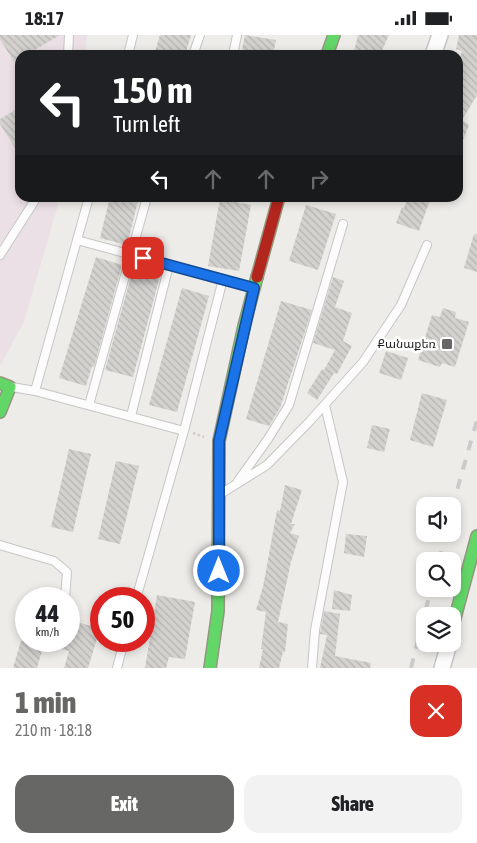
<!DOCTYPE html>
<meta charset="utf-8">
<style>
:root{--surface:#fff;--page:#f2f2f2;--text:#202124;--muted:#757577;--accent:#676765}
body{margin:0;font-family:"Asap Condensed","Noto Sans Armenian",sans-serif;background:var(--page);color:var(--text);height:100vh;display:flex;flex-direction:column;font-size:19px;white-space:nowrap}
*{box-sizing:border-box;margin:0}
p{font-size:16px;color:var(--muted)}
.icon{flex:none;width:28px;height:28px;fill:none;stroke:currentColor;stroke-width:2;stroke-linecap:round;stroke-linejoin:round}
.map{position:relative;height:633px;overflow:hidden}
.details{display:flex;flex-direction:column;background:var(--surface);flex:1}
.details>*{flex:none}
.banner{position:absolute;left:15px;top:15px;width:448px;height:152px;border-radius:15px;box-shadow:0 2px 8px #0003;background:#202124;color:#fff;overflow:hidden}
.fabs{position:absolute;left:416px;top:462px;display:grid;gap:10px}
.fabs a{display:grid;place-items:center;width:45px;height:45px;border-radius:10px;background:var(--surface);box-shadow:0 2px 8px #0003;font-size:25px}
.speed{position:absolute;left:15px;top:552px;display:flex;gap:10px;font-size:25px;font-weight:700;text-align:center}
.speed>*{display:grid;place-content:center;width:65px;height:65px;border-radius:50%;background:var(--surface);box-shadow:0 2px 8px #0003;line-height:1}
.speed small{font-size:12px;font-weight:400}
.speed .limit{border:8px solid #d22;background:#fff;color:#111}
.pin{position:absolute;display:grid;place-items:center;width:42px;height:42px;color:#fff;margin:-21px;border-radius:10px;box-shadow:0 2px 8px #0006}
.me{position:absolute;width:55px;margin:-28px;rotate:0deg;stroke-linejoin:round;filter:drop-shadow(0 0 4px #0008)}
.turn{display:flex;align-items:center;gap:18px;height:105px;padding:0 15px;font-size:22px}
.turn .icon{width:65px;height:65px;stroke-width:2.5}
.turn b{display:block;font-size:35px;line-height:42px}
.lanes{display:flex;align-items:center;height:48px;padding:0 15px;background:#0003;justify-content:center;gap:25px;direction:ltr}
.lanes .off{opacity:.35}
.round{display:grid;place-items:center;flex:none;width:52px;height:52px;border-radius:15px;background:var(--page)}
.overview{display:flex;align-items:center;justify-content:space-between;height:85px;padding:0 15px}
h1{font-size:30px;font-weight:800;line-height:38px;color:var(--accent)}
.button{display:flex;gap:10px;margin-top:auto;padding:10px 15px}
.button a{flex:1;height:58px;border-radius:15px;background:var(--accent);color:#fff;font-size:20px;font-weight:800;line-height:58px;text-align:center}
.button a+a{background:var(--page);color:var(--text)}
.status{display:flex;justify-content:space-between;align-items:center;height:35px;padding:0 25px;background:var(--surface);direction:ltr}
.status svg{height:14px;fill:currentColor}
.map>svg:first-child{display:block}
.industrial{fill:#ebe0e6}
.building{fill:url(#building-back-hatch)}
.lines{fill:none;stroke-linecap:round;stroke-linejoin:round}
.lane-casing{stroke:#c6c6c4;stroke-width:10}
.street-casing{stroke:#c6c6c4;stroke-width:18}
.fast-casing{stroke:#939780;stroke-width:14}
.jam-casing{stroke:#939780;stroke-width:14}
.path{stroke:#d6cbc8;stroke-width:2.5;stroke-dasharray:2.5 2.5;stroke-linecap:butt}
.lane{stroke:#fcfcfc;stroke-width:8}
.street{stroke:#fcfcfc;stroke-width:15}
.fast{stroke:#63d668;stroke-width:11}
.jam{stroke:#b3261e;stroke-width:11}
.rail{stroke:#cbcbca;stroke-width:4;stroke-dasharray:10 10;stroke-linecap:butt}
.route-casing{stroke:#114b97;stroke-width:12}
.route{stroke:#1a73e8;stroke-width:9}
.poi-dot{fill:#676765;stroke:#fff;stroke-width:2}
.labels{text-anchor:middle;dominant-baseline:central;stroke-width:5;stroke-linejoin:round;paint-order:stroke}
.poi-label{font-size:12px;fill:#1f1f1f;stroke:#fff;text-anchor:end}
</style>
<div class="status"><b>18:17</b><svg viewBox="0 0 49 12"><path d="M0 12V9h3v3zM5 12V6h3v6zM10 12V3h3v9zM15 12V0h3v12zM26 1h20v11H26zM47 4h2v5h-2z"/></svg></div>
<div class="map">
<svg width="477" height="633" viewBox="0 0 477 633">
<defs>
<pattern id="building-back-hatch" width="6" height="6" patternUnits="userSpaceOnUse" patternTransform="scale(1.25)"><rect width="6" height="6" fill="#d4d2cf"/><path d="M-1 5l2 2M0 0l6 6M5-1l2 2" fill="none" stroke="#b6b4b1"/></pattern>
</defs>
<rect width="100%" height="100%" fill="#edece8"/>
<path class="industrial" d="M0 0H87L85 20H20V162L60 163 24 287 0 331Z"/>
<path class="building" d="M0 0H60L26 20H20V24L14 27 0 4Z
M160 0H191L185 20H154Z
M245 0 276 5 273 20H241Z
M358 0H389L380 20H353Z
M459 0H477V60L462 85 469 90 458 118V32L462 16 456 14Z
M20 72V121L0 89V84Z
M110 162H139L127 210 100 203Z
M408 162H423L430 165 419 196 396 188 402 172 404 173Z
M220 164 251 170 239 236 208 231Z
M306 170 336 179 318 235 289 226Z
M474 199 477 200V237L464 233Z
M96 222 122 230 94 332 92 331 86 351 59 343Z
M133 234 160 241 133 342 105 335Z
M333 242 344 246 335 272 352 278 343 306 352 311 337 339 334 338 317 365 307 358 322 334 324 335 335 315 313 308Z
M182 253 209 261 177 377 149 370Z
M281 266 312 275 280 373 269 391 246 384Z
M443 273 456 277 455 283 469 287 455 332 442 328 440 332 418 325 432 280 440 282Z
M386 316 408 323 401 345 379 338Z
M422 358 447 365 433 412 410 405Z
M372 390 390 394 384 417 367 413Z
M69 414 91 419 73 497 51 492Z
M116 426 139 431 120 509 98 504Z
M285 450 302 455 291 489H295L290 498 299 501 291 527 278 587 288 589 285 617H283L279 633H259L263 614H261L266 577 256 575 263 552 277 475 280 476Z
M346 499 367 501 364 522 344 518Z
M334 555 352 560 350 576 332 574Z
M157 560 195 567 185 624 169 622 166 633H145Z
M324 576 340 579 335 621 371 628 370 633H320L327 600 320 599Z
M78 587 100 594 88 633H64L69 616 44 609 37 633H13L21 606H72Z"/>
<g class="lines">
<defs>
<path id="lane" d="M68 20 69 0
M128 20 133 0
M193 20 200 0
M233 20 237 0
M77 205 254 253
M0 220 37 162
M12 352 35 356 184 396
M35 356 89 162
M89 370 147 162
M131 381 169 230
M238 446 268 404 289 370 343 189
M222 458 267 430 310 386 363 327 401 270 427 210
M0 510 54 526 67 537 65 564
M136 564 184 396 223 244
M117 633 124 606
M312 633 315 595 343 447 325 370"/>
<path id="street" d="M433 20 440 0
M442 633 449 609"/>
<path id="fast" d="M327 20 334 0
M0 348 10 352 0 377
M452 594 477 501
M210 633 218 576 219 406 244 291 257 242"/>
<path id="jam" d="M257 242 279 162"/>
</defs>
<use href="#lane" class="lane-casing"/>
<use href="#street" class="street-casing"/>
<use href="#fast" class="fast-casing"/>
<use href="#jam" class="jam-casing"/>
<path class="path" d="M193 398 204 402"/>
<use href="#lane" class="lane"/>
<use href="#street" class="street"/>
<use href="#fast" class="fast"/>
<use href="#jam" class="jam"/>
<path class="rail" d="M452 473 477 385
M439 526 446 499
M411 633 431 554"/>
</g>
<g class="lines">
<defs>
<path id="route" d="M143 223 254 253 219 406V536"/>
</defs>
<use href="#route" class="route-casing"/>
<use href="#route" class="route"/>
</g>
<rect class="poi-dot" x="441" y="303" width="12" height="12" rx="2.5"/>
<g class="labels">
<g class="poi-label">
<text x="436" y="309">Քանաքեռ</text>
</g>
</g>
</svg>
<div class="fabs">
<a><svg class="icon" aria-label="sound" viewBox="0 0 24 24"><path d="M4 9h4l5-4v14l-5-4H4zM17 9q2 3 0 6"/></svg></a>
<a><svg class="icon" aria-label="search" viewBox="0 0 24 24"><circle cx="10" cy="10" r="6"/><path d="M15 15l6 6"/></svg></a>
<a><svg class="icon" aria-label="layers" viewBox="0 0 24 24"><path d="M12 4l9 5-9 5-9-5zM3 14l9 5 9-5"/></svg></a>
</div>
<div class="speed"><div>44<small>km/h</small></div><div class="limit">50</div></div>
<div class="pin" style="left:143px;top:223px;background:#d93025"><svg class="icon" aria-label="arrive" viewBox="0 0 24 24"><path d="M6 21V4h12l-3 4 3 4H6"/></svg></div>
<svg class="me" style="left:219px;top:536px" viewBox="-20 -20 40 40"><circle r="17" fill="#1a73e8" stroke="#fff" stroke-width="3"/><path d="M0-11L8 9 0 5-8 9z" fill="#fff"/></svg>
<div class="banner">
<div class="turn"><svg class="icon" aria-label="left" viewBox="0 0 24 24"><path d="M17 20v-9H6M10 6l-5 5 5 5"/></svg><div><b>150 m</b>Turn left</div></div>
<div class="lanes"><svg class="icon" aria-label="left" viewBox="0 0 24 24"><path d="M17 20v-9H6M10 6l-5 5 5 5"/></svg><svg class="icon off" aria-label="ahead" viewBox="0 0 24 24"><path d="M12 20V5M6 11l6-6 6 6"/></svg><svg class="icon off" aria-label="ahead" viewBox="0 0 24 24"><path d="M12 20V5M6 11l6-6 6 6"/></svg><svg class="icon off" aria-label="right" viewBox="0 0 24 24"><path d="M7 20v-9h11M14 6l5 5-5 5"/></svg></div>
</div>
</div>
<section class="details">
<div class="overview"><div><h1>1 min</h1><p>210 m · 18:18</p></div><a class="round" style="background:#d93025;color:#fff"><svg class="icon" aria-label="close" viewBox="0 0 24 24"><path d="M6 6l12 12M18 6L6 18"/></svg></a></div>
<div class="button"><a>Exit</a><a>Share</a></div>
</section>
